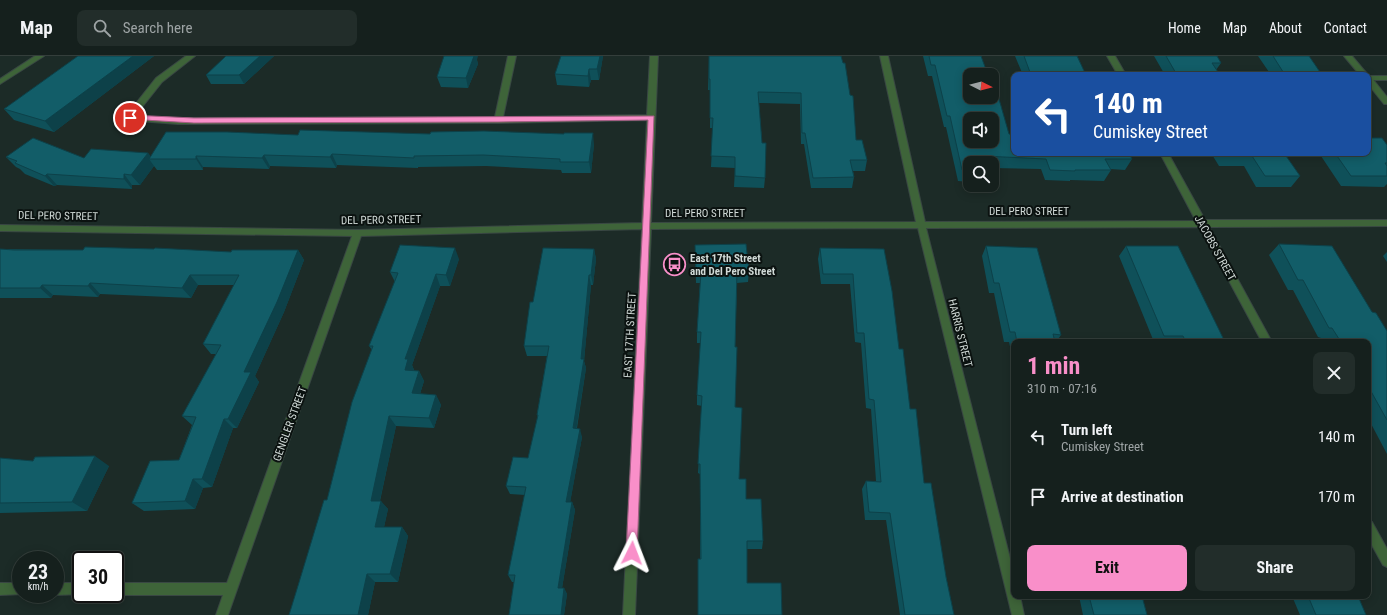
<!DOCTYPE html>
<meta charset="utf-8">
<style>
:root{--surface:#15201d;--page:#222d2a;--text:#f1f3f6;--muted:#9da3a4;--line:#343e3b;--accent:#f98fc9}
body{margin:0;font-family:"Roboto Condensed",sans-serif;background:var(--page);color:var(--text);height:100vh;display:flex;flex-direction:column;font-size:15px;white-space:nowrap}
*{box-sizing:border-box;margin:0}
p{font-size:13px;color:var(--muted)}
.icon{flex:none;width:22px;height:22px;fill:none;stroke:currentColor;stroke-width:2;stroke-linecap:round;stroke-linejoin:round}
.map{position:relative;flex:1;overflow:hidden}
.sheet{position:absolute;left:1011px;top:283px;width:360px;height:260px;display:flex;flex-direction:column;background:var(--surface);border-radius:8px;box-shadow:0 2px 10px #0003,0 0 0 1px var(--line)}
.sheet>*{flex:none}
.top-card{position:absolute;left:1011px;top:16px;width:360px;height:84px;border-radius:8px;box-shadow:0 2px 10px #0003,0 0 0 1px var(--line);background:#1a4fa0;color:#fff;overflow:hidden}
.needle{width:26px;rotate:96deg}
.buttons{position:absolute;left:963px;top:12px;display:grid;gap:8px}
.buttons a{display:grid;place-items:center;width:36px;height:36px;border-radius:8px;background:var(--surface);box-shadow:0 2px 10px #0003,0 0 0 1px var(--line);font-size:20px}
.speed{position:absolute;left:12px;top:495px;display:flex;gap:8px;font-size:20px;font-weight:700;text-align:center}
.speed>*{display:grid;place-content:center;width:52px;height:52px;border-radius:50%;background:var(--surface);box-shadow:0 2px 10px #0003,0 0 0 1px var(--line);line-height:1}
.speed small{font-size:10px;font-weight:400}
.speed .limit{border:2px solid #111;border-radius:6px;background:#fff;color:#111}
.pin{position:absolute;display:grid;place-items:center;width:34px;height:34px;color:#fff;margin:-17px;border:2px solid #fff;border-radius:50%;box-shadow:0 1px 4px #0007}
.me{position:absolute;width:44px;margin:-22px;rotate:3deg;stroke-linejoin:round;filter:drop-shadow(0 0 3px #0008)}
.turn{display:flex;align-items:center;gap:14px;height:84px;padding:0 16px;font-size:18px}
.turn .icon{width:52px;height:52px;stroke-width:2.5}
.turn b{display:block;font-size:28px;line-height:34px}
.round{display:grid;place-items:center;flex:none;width:42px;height:42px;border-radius:8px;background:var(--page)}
.summary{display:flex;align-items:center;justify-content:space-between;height:68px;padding:0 16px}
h1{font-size:24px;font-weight:700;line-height:30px;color:var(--accent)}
.cta{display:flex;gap:8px;margin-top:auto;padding:8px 16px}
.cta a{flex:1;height:46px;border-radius:8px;background:var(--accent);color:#111;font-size:16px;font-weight:700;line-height:46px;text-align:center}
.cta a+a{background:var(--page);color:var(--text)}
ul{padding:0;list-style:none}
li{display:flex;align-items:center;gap:12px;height:60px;padding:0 16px}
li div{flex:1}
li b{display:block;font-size:15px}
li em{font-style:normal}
header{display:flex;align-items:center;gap:24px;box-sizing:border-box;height:56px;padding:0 20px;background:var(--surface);border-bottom:1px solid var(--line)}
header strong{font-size:19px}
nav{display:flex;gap:22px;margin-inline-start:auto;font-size:14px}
.search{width:280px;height:36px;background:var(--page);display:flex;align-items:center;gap:10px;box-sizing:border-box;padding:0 14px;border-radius:8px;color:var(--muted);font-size:15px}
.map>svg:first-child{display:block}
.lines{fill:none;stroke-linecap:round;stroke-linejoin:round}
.lane-casing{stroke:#394743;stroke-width:2}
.street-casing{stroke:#394743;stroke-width:2}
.lane{fill:#3e6439;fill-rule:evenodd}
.street{fill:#3e6439;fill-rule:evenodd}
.wall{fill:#0f5059}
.shaded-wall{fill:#0d4149}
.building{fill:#125d68;stroke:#0d4149;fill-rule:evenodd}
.route{fill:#f98fc9;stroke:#a25d83}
.labels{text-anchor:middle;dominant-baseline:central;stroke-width:4;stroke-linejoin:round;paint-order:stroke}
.street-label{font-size:11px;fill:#d1dad7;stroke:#0b1210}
.poi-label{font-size:11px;font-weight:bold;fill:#d1dad7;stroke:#0b1210;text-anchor:start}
</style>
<header>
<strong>Map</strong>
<div class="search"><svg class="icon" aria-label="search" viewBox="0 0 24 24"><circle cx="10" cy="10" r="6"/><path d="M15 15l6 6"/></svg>Search here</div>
<nav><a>Home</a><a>Map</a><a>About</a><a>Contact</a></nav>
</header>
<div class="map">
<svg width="1387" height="559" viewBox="0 0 1387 559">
<rect width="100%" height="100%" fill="#1c2b27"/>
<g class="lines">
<defs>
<path id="lane" d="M1368 20H1387V24H1368Z"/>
<path id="street" d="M35 0H44L0 28V23Z
M186 0H195L162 26 135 60 178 62 495 61 508 0H516L503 61 647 59 650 0H658L651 167 916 166 880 0H888L925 166 1196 165 1160 97H1168L1205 164H1387V170L1209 171 1272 286H1262L1200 171 926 172 1014 518V540H1020L1024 559H1012L918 172 651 173 635 559H623L642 173 361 180 228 559H216L223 539H115L112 538H115V527H227L352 180 0 175V169L358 174 642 167 647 64 498 67 178 68 126 64V60L156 22Z
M1107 0H1115L1126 19H1118Z
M1344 0H1352L1368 19H1360Z
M1368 21H1371L1387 41V48H1384L1368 28Z
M1368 464 1372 466 1387 493V511L1383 509 1368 482Z
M0 527H21V538H24L0 539Z
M55 527H81V538H84L55 539 52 538H55Z"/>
</defs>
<use href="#lane" class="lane-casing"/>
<use href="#street" class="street-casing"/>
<use href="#lane" class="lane"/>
<use href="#street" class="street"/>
</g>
<path class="wall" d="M78 0H154L54 76 14 64 4 53Z
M226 0H274L244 28H211L206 19Z
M561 0H603L599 24H591L589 31 557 29 555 18Z
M709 0H841L856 84 867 104 865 115H853L854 121 852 132H811L804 88H801L800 48 759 47 762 87 765 122 764 132 734 131 735 112 711 111 713 72H710V34H708Z
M923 0H981L1009 78 1132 103 1125 114 1110 113 1111 114 1104 125 1070 124V125L1045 124 1041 113 992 112V107H970V126L958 125 946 71H944L932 20H928Z
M1015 0H1077L1086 19H1023Z
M1154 0H1217L1221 7 1216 14 1220 19H1165Z
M1258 0H1309L1322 19H1271Z
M477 4 478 8 468 32 441 31 437 21Z
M298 79 594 88 591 117H562L561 114 486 110 418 111V112L337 109 336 112 270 110 269 113 203 111V114H157L154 110 140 129H132V133L57 129 54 130 25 118 20 113 16 111 6 101 84 102 148 97 151 101Z
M1387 89V128L1384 131 1341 130 1319 97H1368Z
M1211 97H1284L1300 120 1291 131H1256L1244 110H1219Z
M1279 188 1372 256 1387 275V398L1368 362V286H1324L1321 282 1318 281 1293 234H1288L1269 199Z
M695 189 749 215 748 226 737 227 735 291V351L739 423 746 443 763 485 762 493H747V527L782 559 700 503V418L698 417 702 350 697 349V339L701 287H697V276L700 227H696Z
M986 190 1061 279 1056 286H1014V308L1009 286H1004L994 237H989L982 200Z
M1126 190 1225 286H1154L1119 200Z
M820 192 884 193 899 293 924 427 946 521 954 559H900L886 464H865L862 433 866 425H876L871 353 866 352 861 287 855 286 850 228H821L818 203Z
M0 193 231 196 298 194 304 204 284 256 255 320 259 326 237 372H233L212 431 203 432 195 453 144 455 132 447 179 404 192 369 182 360 216 298H211L203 288 234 229H198L191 242 100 238 98 241 53 239 51 242H0Z
M594 193 596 203 593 229H591L584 305 586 312 577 372 582 381 570 446H572L575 454 562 532H564L567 538 564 559H509L514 526H512L508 519 525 439 510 438 506 430 528 402 538 362 537 359 547 300H527L524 290 533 246Z
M1387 196V206L1383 200Z
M459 203 450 230H440L412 309 414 314V315H419L424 325 420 338 436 339 441 349 434 372 396 370 380 445 388 453 384 471H402L408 480 398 526H375L368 559H289L327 444 372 294 369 290 395 226 390 216Z
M0 402 33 405 109 410 87 455 0 457Z
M1079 540H1142L1147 559H1083Z
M1292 540H1358L1366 559H1300Z"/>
<path class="shaded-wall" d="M133 0H154L54 76 45 65Z
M260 0H274L244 28 239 19Z
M474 0H478L477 4 478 8 468 32 466 22Z
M600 0H603L599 24 597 13Z
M589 13 591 24 589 31 588 20Z
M593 77 594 88 591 117 589 106Z
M148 97 153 103H149L154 110 140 129 131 119Z
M332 98 337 109 336 112 330 101Z
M264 99 270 110 269 113 262 102Z
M196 100 203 111V114L196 103Z
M47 118 57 129 54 130 45 120Z
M124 118 132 129V133L124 123Z
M455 192 459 203 450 230 446 219Z
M594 193 596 203 593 229 591 219Z
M298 194 304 204 284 256 255 320 259 326 237 372 228 363 244 316Z
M436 218 440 230 412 309 414 314 411 324 405 314V303Z
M190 219 198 229 191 242 182 232Z
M589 219 591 229 584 305 586 312 575 381 573 372 581 303Z
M90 227 100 238 98 241 88 230Z
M42 229 53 239 51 242 40 232Z
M419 315 424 325 417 347 412 337Z
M436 339 441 349 434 372 429 362Z
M389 360 396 370 378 453 371 445Z
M224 363 233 372 212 431 202 423Z
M580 373 582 381 569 453 566 446Z
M95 400 109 410 87 455 72 446Z
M193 423 203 432 195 453 185 445Z
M381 445 388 453 382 480 375 471Z
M572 446 575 454 561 538 558 532Z
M402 471 408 480 398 526 390 518Z
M367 518 375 526 368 559H358Z
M564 532 567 538 564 559H561Z"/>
<path class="building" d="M78 0H133L45 65 4 53Z
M226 0H260L239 19H206Z
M444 0H474L466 22 437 21Z
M561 0H600L597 13H589L588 20 555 18Z
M709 0H841L843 7H845L850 39 853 40 856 84H862L867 104H850L854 121 813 122 805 77H802L801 37 758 36 762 87H766L765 122 735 120V101L711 100 713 62H710V23H709Z
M929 0H981L988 19H970V41H992V29H995L1009 78 1014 79V97H1129L1132 103H1105L1111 114H1075V115L1050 114 1046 103 983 100 985 107H970V115L962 114 950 60H947L935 9H931ZM970 63H992V85H970Z
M1024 0H1077L1086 19H1031Z
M1166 0H1217L1221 7H1212L1220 19H1177Z
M1273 0H1309L1322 19H1285Z
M300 74 430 78 431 76 484 75 564 78V77H593L589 106H560V103L483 99 414 100V102L332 98 330 101 264 99 262 102 196 100V103H149L166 76H227L298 79Z
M33 82 84 102 91 93 148 97 131 119 124 118V123L47 118 45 120 15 107 17 105 6 101Z
M1368 82H1382L1387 89V107H1385L1387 110V120H1351L1335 97H1368Z
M1225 97H1284L1300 120H1265L1252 100H1227Z
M746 188 749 215H737L735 291H737L735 351 742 352 739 423H746V443H761L763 485H747V527H781L782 559H698V503H701L700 408H698L702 340 697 339 701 276H697L701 216H696L695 189Z
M1279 188 1332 190 1372 256 1376 257 1387 275V364L1368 330V286H1341L1332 272H1329L1303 224H1298Z
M400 189 455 192 446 219 436 218 405 303H408L405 314 419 315 412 337 436 339 429 362 389 360 371 445H381L375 471H402L390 518H367L358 559H289L297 533 324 444H327L352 346 373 290H369L398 217 390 216Z
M986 190 1037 192 1061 279 1053 278 1055 286H1017L1015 276H1010L999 227H994Z
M1126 190H1178L1225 286H1186L1183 280H1164Z
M85 191 154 193 155 192 231 196 232 194H298L277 246 244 316H251L228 363H224L202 423H193L185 445 132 447 150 405 179 404 196 361 182 360 221 289 203 288 239 219H190L182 232 90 227 88 230 42 229 40 232H0V193L14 194H83Z
M543 192 594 193 591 219H589L581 303H584L573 372 580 373 566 446H572L558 532H564L561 559H509L515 519H508L526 431 506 430 513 401 528 402 538 359H537L549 290H524L530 246H533Z
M820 192 884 193 892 235 899 293H903L910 353H916L924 427H931L946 521 954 559H905L890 457 869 456 866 425 881 426 874 344 869 343 864 277H857L853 218H823Z
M95 400 72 446 0 447V402L33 405 35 401Z
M1089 540H1142L1147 559H1094Z
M1308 540H1358L1366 559H1316Z"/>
<path class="route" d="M130 59 194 62 654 60 637 497 636 500 632 502 628 500 626 497 648 64 498 66 194 67 127 63 126 62Z"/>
<defs>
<symbol id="bus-ring" viewBox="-11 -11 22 22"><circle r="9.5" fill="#0b1210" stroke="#f98fc9" stroke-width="1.5"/><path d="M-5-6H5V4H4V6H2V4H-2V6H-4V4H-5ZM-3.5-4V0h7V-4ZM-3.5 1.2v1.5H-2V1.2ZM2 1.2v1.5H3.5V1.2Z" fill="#f98fc9"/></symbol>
</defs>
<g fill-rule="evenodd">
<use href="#bus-ring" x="662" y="196" width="25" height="25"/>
</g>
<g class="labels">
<g class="street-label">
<text x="1029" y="155">DEL PERO STREET</text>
<text x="705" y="157">DEL PERO STREET</text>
<text transform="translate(58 160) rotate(1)">DEL PERO STREET</text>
<text transform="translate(381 164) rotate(-1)">DEL PERO STREET</text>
<text transform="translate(1215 192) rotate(61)">JACOBS STREET</text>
<text transform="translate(960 277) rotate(76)">HARRIS STREET</text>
<text transform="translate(630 279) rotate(-87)">EAST 17TH STREET</text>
<text transform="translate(290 368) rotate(-70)">GENGLER STREET</text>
</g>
<g class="poi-label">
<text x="690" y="202">East 17th Street<tspan x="690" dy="13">and Del Pero Street</tspan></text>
</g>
</g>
</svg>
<div class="buttons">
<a><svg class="needle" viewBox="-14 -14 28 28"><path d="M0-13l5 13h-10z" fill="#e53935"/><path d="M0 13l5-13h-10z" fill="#9da3a4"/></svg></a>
<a><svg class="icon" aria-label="sound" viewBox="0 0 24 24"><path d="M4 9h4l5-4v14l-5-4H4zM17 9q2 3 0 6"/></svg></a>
<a><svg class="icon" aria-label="search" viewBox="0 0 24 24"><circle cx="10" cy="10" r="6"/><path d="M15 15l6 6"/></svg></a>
</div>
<div class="speed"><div>23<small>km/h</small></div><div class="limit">30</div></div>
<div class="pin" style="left:130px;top:62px;background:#d93025"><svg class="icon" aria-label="arrive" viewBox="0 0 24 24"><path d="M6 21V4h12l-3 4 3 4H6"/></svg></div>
<svg class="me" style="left:632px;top:497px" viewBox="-20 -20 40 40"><path d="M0-17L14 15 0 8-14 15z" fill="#f98fc9" stroke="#fff" stroke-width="4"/></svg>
<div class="top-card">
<div class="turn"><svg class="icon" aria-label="left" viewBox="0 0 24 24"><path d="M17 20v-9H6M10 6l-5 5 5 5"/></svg><div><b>140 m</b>Cumiskey Street</div></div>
</div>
<section class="sheet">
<div class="summary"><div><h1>1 min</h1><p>310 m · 07:16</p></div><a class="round"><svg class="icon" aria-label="close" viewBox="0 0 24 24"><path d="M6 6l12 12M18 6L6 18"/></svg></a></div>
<ul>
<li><svg class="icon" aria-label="left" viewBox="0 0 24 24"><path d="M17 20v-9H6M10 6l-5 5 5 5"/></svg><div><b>Turn left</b><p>Cumiskey Street</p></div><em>140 m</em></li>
<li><svg class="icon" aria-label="arrive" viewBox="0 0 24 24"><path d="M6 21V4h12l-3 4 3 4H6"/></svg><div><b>Arrive at destination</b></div><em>170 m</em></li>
</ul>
<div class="cta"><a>Exit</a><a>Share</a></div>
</section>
</div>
